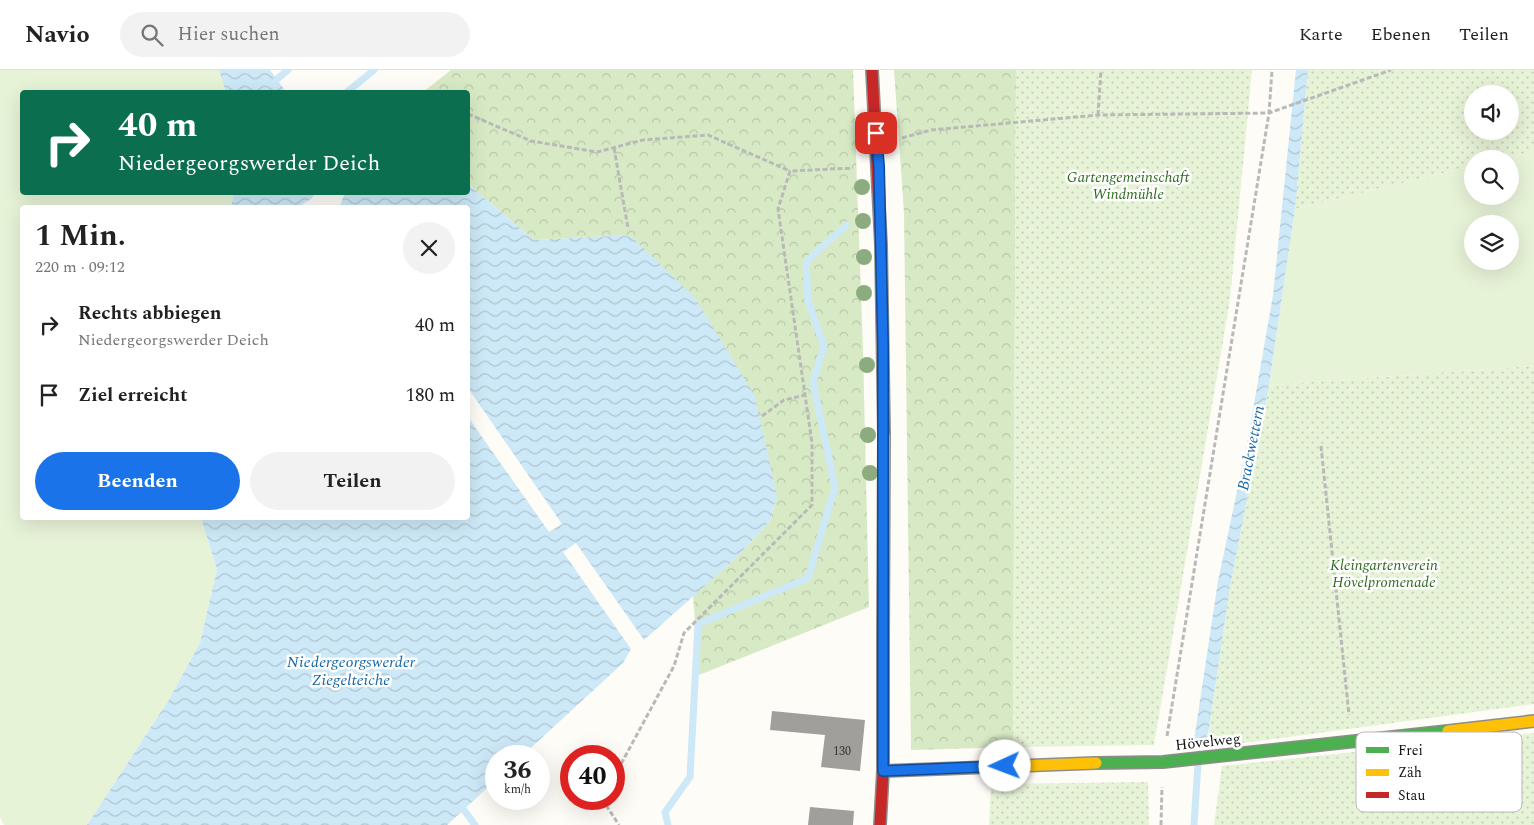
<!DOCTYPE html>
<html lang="de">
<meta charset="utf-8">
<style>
:root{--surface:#fff;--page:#f2f2f2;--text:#222;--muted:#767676;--line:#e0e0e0;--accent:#1a73e8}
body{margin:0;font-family:Spectral,serif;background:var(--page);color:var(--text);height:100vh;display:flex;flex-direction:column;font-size:19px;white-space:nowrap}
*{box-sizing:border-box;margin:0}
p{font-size:16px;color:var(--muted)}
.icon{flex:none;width:28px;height:28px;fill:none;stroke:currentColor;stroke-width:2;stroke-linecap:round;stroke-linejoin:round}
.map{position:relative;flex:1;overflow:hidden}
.details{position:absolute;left:20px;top:135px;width:450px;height:315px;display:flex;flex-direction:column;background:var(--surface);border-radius:5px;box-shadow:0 5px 20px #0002}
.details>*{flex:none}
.guide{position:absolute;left:20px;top:20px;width:450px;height:105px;border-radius:5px;box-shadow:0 5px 20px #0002;background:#0b6e4f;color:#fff;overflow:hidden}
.controls{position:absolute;left:1464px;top:15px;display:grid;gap:10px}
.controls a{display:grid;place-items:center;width:55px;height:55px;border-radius:50%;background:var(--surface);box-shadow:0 5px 20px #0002;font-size:25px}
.speed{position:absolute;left:485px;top:675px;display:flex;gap:10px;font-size:25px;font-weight:700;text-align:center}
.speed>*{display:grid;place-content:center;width:65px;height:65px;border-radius:50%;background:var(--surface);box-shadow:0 5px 20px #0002;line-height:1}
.speed small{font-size:12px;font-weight:400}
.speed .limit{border:8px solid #d22;background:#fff;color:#111}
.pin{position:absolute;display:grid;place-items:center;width:42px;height:42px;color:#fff;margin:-21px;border-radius:10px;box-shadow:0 2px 8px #0006}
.me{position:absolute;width:55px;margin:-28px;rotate:268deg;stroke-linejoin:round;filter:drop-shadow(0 0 4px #0008)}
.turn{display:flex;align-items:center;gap:18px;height:105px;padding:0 15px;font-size:22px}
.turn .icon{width:65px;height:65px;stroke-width:2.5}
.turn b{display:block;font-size:35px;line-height:42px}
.round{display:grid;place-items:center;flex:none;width:52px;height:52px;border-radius:26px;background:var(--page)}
.head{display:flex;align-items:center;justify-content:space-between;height:85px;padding:0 15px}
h1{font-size:30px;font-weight:700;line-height:38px}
.primary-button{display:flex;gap:10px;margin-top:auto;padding:10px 15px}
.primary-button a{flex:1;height:58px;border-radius:30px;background:var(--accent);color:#fff;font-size:20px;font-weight:700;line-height:58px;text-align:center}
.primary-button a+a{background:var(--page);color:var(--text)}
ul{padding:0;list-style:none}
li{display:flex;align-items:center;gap:15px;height:70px;padding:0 15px}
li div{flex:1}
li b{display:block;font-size:19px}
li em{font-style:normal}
header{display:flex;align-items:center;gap:30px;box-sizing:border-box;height:70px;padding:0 25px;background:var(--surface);border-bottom:1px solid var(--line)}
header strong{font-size:24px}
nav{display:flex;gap:28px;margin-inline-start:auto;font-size:18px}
.search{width:350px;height:45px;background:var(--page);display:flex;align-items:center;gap:12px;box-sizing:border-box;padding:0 18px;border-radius:28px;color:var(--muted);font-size:19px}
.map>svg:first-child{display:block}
.grass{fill:#e7f3d7;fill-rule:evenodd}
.forest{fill:url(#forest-crowns)}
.garden{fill:url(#garden-dots);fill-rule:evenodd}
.water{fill:url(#water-waves)}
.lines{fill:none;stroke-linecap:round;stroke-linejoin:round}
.stream{stroke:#cde8f7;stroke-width:7}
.building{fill:#a19f9c}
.fast-casing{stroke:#8e8d8b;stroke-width:14}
.slow-casing{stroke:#8e8d8b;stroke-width:14}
.jam-casing{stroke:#8e8d8b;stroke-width:14}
.path{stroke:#b9b9b8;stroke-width:3;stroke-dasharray:5 2.5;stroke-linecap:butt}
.fast{stroke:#4caf50;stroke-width:11}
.slow{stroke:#ffc107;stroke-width:11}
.jam{stroke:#c62828;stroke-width:11}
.tree{fill:#8cac80}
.route-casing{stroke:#114b97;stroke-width:12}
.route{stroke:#1a73e8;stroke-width:9}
.labels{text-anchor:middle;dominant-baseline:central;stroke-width:5;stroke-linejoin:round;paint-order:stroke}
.number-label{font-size:12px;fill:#353434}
.park-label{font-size:15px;font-style:italic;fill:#2f6b1f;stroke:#fff}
.street-label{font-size:15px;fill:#111;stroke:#fff}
.water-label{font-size:16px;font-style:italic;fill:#1768a6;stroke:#fff}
.key{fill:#fff;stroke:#b8b8b8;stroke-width:1}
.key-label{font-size:14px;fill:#111}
</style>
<header>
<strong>Navio</strong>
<div class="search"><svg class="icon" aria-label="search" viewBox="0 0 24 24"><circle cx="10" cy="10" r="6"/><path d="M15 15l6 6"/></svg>Hier suchen</div>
<nav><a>Karte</a><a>Ebenen</a><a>Teilen</a></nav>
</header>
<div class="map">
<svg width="1534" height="755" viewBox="0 0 1534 755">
<defs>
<pattern id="forest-crowns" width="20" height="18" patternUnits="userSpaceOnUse" patternTransform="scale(1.25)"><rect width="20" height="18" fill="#d8eac5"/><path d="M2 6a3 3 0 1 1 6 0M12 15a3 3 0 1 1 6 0" fill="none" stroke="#b8c8a8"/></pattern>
<pattern id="garden-dots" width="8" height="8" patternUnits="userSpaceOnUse" patternTransform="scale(1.25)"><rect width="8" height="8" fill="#e7f3d7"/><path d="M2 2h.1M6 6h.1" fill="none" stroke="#c5cfb8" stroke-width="1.8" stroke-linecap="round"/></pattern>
<pattern id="water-waves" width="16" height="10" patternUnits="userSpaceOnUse" patternTransform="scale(1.25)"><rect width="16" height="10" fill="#cde8f7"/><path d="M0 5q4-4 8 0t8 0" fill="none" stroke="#afc6d3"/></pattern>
</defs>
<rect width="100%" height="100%" fill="#fdfcf7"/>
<path class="grass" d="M0 0H219L226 22H22V122L234 123 231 137 22 138V448H201L217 499 200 573 168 631 87 755H4L0 747Z
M1534 81V296L1269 315 1295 139 1472 96V126H1510V89H1503ZM1472 154H1510V191H1472Z"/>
<path class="forest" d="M451 0H853L863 281 869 537 699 605 693 525 734 490 770 451 777 426 630 165 534 170 468 114V22H423Z
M894 0H1016L1013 677 911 680 904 143Z"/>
<path class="garden" d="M1016 0H1252L1230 230 1154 675 1013 677Z
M1308 0H1534V81L1503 89H1472V96L1295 139ZM1472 24H1510V61H1472Z
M1534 296V634L1206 678 1230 517 1269 315Z
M1534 663V755H1214L1222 696Z
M1148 712 1149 755H989L991 714Z"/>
<path class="water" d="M219 0H270L286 22H226Z
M1296 0H1308L1295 139 1269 315 1230 517 1206 678 1193 677 1218 511 1247 374 1273 225Z
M468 114 534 170 630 165 695 228 755 326 777 426 770 451 734 490 644 570 576 473 563 482 631 579 623 593 522 686H496V710L447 755H87L168 631 200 573 217 499 201 448H468V347L549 462 562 454 468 318V138H341L340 136 345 123 468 122Z
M234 122H316V123L311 129 298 137H231Z"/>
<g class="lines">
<path class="stream" d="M277 9 288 0
M347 22 374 0
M464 740 475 755
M668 755 665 742 690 707 698 554 808 508 835 417 813 312 824 276 808 231 806 192 846 155
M1194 755 1198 693"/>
</g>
<path class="building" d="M772 641 865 650 860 701 821 697 825 665 770 660Z
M810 737 854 741 853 755H808Z"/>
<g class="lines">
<defs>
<path id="fast" d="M1096 693 1163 692 1448 661"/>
<path id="slow" d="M883 570 884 364
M1448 661 1534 651
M883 701 1096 693"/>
<path id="jam" d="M872 0 881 175 884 364
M880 755 883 701V570"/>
</defs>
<use href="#fast" class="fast-casing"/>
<use href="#slow" class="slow-casing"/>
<use href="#jam" class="jam-casing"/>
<path class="path" d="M468 44 531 71 597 82 643 70 708 65 790 101
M1098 45 1101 0
M902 68 931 60 1098 45 1269 43 1272 0
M614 78 628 158
M762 346 784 330 805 325
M1321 376 1349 645
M1167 666 1269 43 1391 0
M614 707 674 596 684 563 812 435V373L778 139 790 101 853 98
M602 729 619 755
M1161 755 1162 717"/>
<use href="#fast" class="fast"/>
<use href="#slow" class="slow"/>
<use href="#jam" class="jam"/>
</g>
<g class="tree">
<circle cx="862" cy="117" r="8"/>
<circle cx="863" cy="151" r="8"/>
<circle cx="864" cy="187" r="8"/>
<circle cx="864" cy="223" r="8"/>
<circle cx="867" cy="295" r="8"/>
<circle cx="868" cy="365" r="8"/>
<circle cx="870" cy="403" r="8"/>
</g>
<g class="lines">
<defs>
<path id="route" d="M876 63 879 96 883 275V701L1005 696"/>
</defs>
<use href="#route" class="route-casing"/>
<use href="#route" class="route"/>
</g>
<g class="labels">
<g class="number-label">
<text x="842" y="681">130</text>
</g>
<g class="park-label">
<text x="1128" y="107">Gartengemeinschaft<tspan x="1128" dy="17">Windmühle</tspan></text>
<text x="1384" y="495">Kleingartenverein<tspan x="1384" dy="17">Hövelpromenade</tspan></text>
</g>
<g class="street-label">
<text transform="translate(1208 672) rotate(-6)">Hövelweg</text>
</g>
<g class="water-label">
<text transform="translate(1251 378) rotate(-79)">Brackwettern</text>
<text x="351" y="592">Niedergeorgswerder<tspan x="351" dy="18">Ziegelteiche</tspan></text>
</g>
</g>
<rect x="1356" y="662" width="166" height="80" rx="8" class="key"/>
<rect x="1366" y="677" width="23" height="6" fill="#4caf50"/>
<rect x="1366" y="699" width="23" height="7" fill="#ffc107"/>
<rect x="1366" y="722" width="23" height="6" fill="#c62828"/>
<g class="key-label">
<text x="1398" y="685">Frei</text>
<text x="1398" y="707">Zäh</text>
<text x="1398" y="730">Stau</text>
</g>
</svg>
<div class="controls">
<a><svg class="icon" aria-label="sound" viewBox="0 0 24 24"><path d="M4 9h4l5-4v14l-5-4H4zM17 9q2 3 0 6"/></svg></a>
<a><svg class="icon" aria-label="search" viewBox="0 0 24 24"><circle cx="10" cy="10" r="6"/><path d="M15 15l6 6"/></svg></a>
<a><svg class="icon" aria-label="layers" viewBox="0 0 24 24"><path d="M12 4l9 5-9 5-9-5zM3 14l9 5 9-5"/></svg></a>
</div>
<div class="speed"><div>36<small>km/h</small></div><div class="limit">40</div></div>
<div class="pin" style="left:876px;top:63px;background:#d93025"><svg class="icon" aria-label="arrive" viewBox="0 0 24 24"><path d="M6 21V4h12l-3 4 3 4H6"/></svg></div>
<svg class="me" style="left:1005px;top:696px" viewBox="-20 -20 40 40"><circle r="19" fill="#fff"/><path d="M0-13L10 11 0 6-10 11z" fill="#1a73e8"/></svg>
<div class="guide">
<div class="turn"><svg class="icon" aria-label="right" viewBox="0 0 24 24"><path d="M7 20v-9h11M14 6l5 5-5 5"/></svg><div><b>40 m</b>Niedergeorgswerder Deich</div></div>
</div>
<section class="details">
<div class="head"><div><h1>1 Min.</h1><p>220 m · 09:12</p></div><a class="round"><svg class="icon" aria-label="close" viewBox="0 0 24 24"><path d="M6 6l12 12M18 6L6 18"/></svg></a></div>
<ul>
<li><svg class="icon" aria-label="right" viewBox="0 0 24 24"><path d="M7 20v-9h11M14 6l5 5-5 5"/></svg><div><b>Rechts abbiegen</b><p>Niedergeorgswerder Deich</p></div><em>40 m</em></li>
<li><svg class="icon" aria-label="arrive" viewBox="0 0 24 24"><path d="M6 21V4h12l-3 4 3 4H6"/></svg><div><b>Ziel erreicht</b></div><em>180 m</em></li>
</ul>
<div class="primary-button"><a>Beenden</a><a>Teilen</a></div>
</section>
</div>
